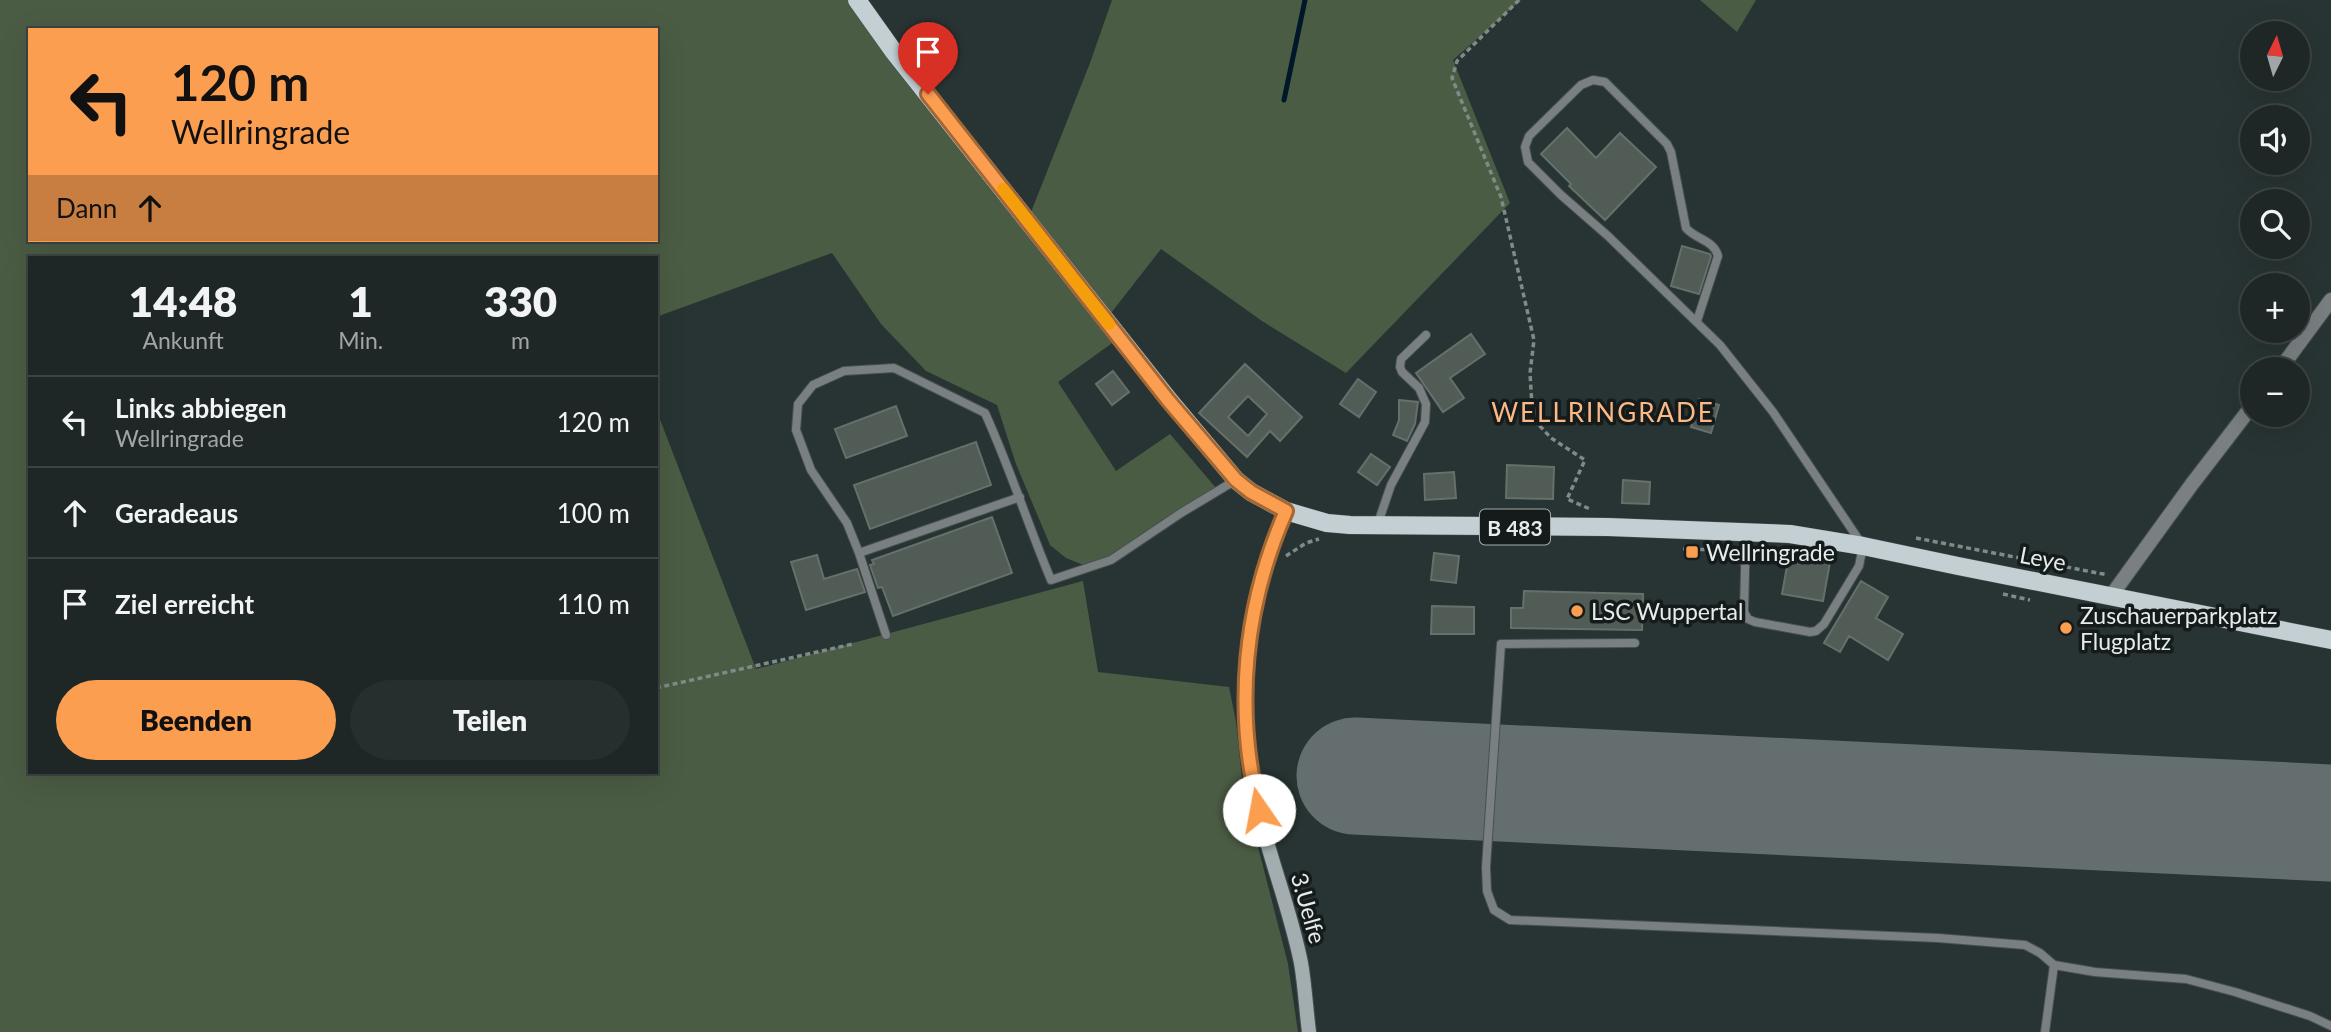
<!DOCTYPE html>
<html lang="de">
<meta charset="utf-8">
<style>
:root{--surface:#1e2726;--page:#262f2e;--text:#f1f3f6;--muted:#a1a5a7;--line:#3c4443;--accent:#fb9e50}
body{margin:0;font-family:Lato,sans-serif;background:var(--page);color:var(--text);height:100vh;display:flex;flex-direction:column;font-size:26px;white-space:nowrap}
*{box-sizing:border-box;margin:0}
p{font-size:23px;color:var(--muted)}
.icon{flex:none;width:38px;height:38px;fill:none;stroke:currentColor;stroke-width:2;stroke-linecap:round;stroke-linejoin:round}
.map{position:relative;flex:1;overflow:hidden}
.panel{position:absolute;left:28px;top:256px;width:630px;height:518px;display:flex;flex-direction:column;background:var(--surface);border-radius:0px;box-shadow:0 7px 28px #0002,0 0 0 2px var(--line)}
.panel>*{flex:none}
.hud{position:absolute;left:28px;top:28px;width:630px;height:214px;border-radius:0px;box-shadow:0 7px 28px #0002,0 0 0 2px var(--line);background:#fb9e50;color:#111;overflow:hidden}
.needle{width:46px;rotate:5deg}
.fabs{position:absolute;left:2240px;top:21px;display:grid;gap:14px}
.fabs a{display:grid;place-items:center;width:70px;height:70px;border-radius:50%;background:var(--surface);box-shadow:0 7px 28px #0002,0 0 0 2px var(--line);font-size:35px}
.pin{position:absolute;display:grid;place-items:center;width:60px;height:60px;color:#fff;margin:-72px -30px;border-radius:50% 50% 50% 0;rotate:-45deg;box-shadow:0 0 7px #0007}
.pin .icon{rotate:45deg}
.me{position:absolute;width:77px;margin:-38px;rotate:348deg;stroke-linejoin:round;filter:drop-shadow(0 0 5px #0008)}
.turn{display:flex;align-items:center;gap:24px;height:147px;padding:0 28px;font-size:32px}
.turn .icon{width:91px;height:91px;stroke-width:2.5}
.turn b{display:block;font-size:49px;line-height:60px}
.then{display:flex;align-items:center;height:66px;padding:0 28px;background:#0003;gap:14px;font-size:26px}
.eta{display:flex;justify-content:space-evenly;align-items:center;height:119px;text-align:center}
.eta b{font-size:42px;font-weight:800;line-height:49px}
.action{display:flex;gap:14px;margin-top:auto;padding:14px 28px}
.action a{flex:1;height:80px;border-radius:42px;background:var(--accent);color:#111;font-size:28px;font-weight:800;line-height:80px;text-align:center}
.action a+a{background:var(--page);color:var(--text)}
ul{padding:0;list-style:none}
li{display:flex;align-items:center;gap:21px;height:91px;padding:0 28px;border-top:2px solid var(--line)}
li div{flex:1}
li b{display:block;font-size:26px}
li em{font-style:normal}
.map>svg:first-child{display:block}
.green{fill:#4b5c44;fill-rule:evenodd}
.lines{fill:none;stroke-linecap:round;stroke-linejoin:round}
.stream{stroke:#00172a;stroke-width:5}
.runway{stroke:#646e6e;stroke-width:117}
.building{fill:#515c56;stroke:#65706a;stroke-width:2;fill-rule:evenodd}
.lane-casing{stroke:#465151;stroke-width:10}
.street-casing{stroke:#465151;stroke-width:16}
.secondary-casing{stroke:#465151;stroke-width:16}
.primary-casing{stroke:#465151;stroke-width:19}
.path{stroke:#808a89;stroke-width:3.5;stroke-dasharray:5 3.5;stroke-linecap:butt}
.lane{stroke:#7a8082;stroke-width:8}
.street{stroke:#7a8082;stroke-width:14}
.secondary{stroke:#a3adaf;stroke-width:14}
.primary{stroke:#c3cfd3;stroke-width:18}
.route-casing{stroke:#a36734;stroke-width:18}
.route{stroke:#fb9e50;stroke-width:12}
.slow{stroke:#f59e0b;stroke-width:12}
.poi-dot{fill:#fb9e50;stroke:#151a1a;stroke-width:2.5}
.labels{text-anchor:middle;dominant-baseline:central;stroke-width:7;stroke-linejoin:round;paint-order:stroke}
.shield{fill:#151a1a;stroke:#a7adad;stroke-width:2}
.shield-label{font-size:21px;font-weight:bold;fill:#e5ecec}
.poi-label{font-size:23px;fill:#e5ecec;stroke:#151a1a;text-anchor:start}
.street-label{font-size:23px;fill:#e5ecec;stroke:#151a1a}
.quarter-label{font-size:26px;letter-spacing:2px;fill:#fab986;stroke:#151a1a}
</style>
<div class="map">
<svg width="2331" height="1032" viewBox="0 0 2331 1032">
<rect width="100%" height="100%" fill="#283433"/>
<path class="green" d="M0 0H853L1115 341 1058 382 1116 471 1170 434 1216 488 1109 557 1086 566 1066 558 1050 545 1016 464 997 405 926 371 881 324 832 253 656 317V257H30V772H656V409L756 669 1083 581 1098 672 1229 687 1236 722 1243 788 1288 964 1298 1032H0ZM30 30H656V240H30Z
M1112 0H1521L1453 60 1510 203 1346 373 1262 321 1161 249 1111 313 1031 212 1090 63Z
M1700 0H1756L1737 32Z"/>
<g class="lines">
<path class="stream" d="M1284 100 1305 0"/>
<path class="runway" d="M1355 776 2331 823"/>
</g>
<path class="building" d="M1567 128 1596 158 1620 133 1656 167 1605 220 1569 186 1571 184 1541 154Z
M1682 246 1710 254 1711 256 1699 294 1671 286Z
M1471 334 1485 354 1450 378 1464 398 1443 412 1416 373Z
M1245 364 1302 417 1280 441 1270 431 1247 457 1199 413ZM1248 396 1267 414 1248 436 1228 417Z
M1113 371 1129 392 1112 405 1096 384Z
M1358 379 1376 392 1359 417 1340 404Z
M1699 399 1719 405 1711 433 1691 427Z
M1399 400 1418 402 1415 424 1407 441 1393 435 1399 420Z
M896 406 907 436 846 458 835 429Z
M976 442 991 485 870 529 854 485Z
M1371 454 1390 467 1377 485 1358 472Z
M1507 465 1554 467 1553 499 1506 498Z
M1454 472 1456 498 1425 500 1424 474Z
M1623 480 1650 482 1649 504 1622 503Z
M992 517 1012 573 893 616 882 587 878 588 870 565 874 564 872 560Z
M1434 553 1459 556 1456 583 1431 580Z
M817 555 824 579 857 569 865 592 806 610 791 562Z
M1789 555 1830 562 1823 601 1782 594Z
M1861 581 1888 597 1876 618 1903 634 1888 660 1849 636 1840 652 1824 643Z
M1524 591 1643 594 1642 630 1511 628V608H1523Z
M1432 606 1474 607V634H1431Z"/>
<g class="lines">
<defs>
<path id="lane" d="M1697 321 1718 256C1714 240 1695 239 1686 228L1671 152 1667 144 1605 82 1593 80 1581 85 1529 136 1525 147 1528 162 1561 195 1608 236 1720 345 1773 412 1863 546 1859 566 1824 624 1816 631 1810 632 1755 622 1748 619 1744 612 1746 531
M1020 497 859 553 847 523 811 470 796 430 798 404 813 385 844 371 894 368 985 413C1010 468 1028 525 1051 580L1111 560 1181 513 1236 480
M1377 526 1391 485 1425 422 1426 404 1419 388 1402 372 1400 367 1401 359 1426 335
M859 553 886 635
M1635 643 1501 644 1486 867 1487 891 1494 910 1510 920 1938 938 2025 945 2040 953 2054 965 2095 972 2186 979 2235 992 2310 1016 2331 1026
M2045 1032 2054 965"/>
<path id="street" d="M2280 369 2331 300
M2111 596 2192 484 2252 406"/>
<path id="secondary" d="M1286 511C1246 602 1237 685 1253 782 1263 844 1289 902 1301 963 1305 986 1306 1009 1309 1032"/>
<path id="primary" d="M857 0 894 52 1169 400 1236 480 1251 492 1286 511 1327 523 1350 525 1608 527 1790 534 1863 546 1958 566 2331 640"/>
</defs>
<use href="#lane" class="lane-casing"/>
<use href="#street" class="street-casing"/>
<use href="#secondary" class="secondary-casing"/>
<use href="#primary" class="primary-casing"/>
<path class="path" d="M1519 0 1457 61 1452 78 1501 197 1534 340 1530 373 1532 406 1540 426 1551 438 1585 460 1567 499 1590 509
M1916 538 2108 575
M1683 549 1724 550
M1286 556 1306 543 1319 539
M2003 594 2030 600
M656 688 853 644"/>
<use href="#lane" class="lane"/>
<use href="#street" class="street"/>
<use href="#secondary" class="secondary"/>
<use href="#primary" class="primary"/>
</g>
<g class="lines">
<defs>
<path id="route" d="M928 94 1168 400 1236 480 1251 492 1286 511C1244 606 1234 708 1259 810"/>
</defs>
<use href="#route" class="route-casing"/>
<use href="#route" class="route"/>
<path class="slow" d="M1003 189 1109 324"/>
</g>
<g class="poi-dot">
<rect x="1685" y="545" width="14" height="14" rx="3.5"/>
<circle cx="1577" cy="611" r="7"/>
<circle cx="2066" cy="628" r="7"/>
</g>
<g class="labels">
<rect class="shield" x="1480" y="509.5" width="70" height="35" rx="5"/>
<g class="shield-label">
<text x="1515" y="527">B 483</text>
</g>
<g class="poi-label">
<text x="1706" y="552">Wellringrade</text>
<text x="1591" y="611">LSC Wuppertal</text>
<text x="2080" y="615">Zuschauerparkplatz<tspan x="2080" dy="26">Flugplatz</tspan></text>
</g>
<g class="street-label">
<text transform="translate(2043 558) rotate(11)">Leye</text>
<text transform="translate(1309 908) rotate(74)">3.Uelfe</text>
</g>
<g class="quarter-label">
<text x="1603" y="412">WELLRINGRADE</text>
</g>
</g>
</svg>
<div class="fabs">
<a><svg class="needle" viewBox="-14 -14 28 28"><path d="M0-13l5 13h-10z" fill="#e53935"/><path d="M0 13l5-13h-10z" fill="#a1a5a7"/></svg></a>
<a><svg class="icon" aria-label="sound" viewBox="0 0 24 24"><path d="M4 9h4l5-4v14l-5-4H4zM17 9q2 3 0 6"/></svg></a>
<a><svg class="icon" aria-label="search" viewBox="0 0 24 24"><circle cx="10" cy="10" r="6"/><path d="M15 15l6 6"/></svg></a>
<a>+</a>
<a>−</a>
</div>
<div class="pin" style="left:928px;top:94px;background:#d93025"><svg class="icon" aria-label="arrive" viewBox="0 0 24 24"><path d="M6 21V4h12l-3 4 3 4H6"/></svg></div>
<svg class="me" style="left:1259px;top:810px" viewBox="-20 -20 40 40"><circle r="19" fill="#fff"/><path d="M0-13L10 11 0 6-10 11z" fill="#fb9e50"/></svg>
<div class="hud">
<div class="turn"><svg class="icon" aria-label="left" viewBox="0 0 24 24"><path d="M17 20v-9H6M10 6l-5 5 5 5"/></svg><div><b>120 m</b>Wellringrade</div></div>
<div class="then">Dann<svg class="icon" aria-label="ahead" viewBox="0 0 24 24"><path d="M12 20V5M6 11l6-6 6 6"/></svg></div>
</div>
<section class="panel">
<div class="eta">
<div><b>14:48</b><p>Ankunft</p></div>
<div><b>1</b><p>Min.</p></div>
<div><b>330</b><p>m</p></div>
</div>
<ul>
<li><svg class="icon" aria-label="left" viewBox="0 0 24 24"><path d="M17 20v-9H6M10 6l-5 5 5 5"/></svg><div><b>Links abbiegen</b><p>Wellringrade</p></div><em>120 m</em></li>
<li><svg class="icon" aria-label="ahead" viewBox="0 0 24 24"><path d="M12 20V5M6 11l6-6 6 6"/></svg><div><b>Geradeaus</b></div><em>100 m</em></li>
<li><svg class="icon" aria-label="arrive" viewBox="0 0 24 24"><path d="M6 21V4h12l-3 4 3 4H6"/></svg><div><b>Ziel erreicht</b></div><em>110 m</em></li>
</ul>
<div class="action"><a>Beenden</a><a>Teilen</a></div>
</section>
</div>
